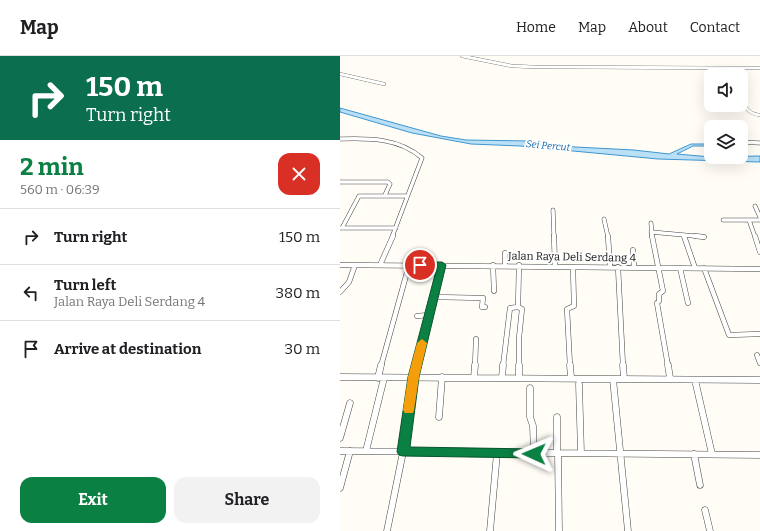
<!DOCTYPE html>
<meta charset="utf-8">
<style>
:root{--surface:#fff;--page:#f2f2f2;--text:#202124;--muted:#757577;--line:#e0e0e0;--accent:#0b8043}
body{margin:0;font-family:Bitter,serif;background:var(--page);color:var(--text);height:100vh;display:flex;flex-direction:column;font-size:15px;white-space:nowrap}
*{box-sizing:border-box;margin:0}
p{font-size:13px;color:var(--muted)}
.icon{flex:none;width:22px;height:22px;fill:none;stroke:currentColor;stroke-width:2;stroke-linecap:round;stroke-linejoin:round}
.map{position:relative;flex:1;overflow:hidden}
.panel{display:flex;flex-direction:column;background:var(--surface);width:340px}
.panel>*{flex:none}
.top-card{background:#0b6e4f;color:#fff;overflow:hidden}
.controls{position:absolute;left:364px;top:12px;display:grid;gap:8px}
.controls a{display:grid;place-items:center;width:44px;height:44px;border-radius:8px;background:var(--surface);box-shadow:0 4px 16px #0002;font-size:20px}
.pin{position:absolute;display:grid;place-items:center;width:34px;height:34px;color:#fff;margin:-17px;border:2px solid #fff;border-radius:50%;box-shadow:0 1px 4px #0007}
.me{position:absolute;width:44px;margin:-22px;rotate:271deg;stroke-linejoin:round;filter:drop-shadow(0 0 3px #0008)}
.turn{display:flex;align-items:center;gap:14px;height:84px;padding:0 20px;font-size:18px}
.turn .icon{width:52px;height:52px;stroke-width:2.5}
.turn b{display:block;font-size:28px;line-height:34px}
.round{display:grid;place-items:center;flex:none;width:42px;height:42px;border-radius:12px;background:var(--page)}
.head{display:flex;align-items:center;justify-content:space-between;height:68px;padding:0 20px}
h1{font-size:24px;font-weight:700;line-height:30px;color:var(--accent)}
.button{display:flex;gap:8px;margin-top:auto;padding:8px 20px}
.button a{flex:1;height:46px;border-radius:12px;background:var(--accent);color:#fff;font-size:16px;font-weight:700;line-height:46px;text-align:center}
.button a+a{background:var(--page);color:var(--text)}
ul{padding:0;list-style:none}
li{display:flex;align-items:center;gap:12px;height:56px;padding:0 20px;border-top:1px solid var(--line)}
li div{flex:1}
li b{display:block;font-size:15px}
li em{font-style:normal}
header{display:flex;align-items:center;gap:24px;box-sizing:border-box;height:56px;padding:0 20px;background:var(--surface);border-bottom:1px solid var(--line)}
header strong{font-size:19px}
nav{display:flex;gap:22px;margin-inline-start:auto;font-size:14px}
main{display:flex;flex:1;min-height:0}
.map>svg:first-child{display:block}
.water{fill:#b9e0f7;stroke:#3f96cf}
.lines{fill:none;stroke-linecap:round;stroke-linejoin:round}
.minor-far3-casing{stroke:#444;stroke-width:3.5}
.minor-far2-casing{stroke:#444;stroke-width:4.5}
.minor-far1-casing{stroke:#444;stroke-width:5.5}
.minor-casing{stroke:#444;stroke-width:7}
.minor-far3{stroke:#fff;stroke-width:3}
.minor-far2{stroke:#fff;stroke-width:3.5}
.minor-far1{stroke:#fff;stroke-width:4.5}
.minor{stroke:#fff;stroke-width:6}
.route{fill:#0b8043;stroke:#07532c}
.slow{fill:#f59e0b}
.labels{text-anchor:middle;dominant-baseline:central;stroke-width:4;stroke-linejoin:round;paint-order:stroke}
.far-water-label{font-size:10px;font-style:italic;fill:#1768a6;stroke:#fff}
.street-label{font-size:11px;fill:#111;stroke:#fff}
</style>
<header>
<strong>Map</strong>
<nav><a>Home</a><a>Map</a><a>About</a><a>Contact</a></nav>
</header>
<main>
<section class="panel">
<div class="top-card">
<div class="turn"><svg class="icon" aria-label="right" viewBox="0 0 24 24"><path d="M7 20v-9h11M14 6l5 5-5 5"/></svg><div><b>150 m</b>Turn right</div></div>
</div>
<div class="head"><div><h1>2 min</h1><p>560 m · 06:39</p></div><a class="round" style="background:#d93025;color:#fff"><svg class="icon" aria-label="close" viewBox="0 0 24 24"><path d="M6 6l12 12M18 6L6 18"/></svg></a></div>
<ul>
<li><svg class="icon" aria-label="right" viewBox="0 0 24 24"><path d="M7 20v-9h11M14 6l5 5-5 5"/></svg><div><b>Turn right</b></div><em>150 m</em></li>
<li><svg class="icon" aria-label="left" viewBox="0 0 24 24"><path d="M17 20v-9H6M10 6l-5 5 5 5"/></svg><div><b>Turn left</b><p>Jalan Raya Deli Serdang 4</p></div><em>380 m</em></li>
<li><svg class="icon" aria-label="arrive" viewBox="0 0 24 24"><path d="M6 21V4h12l-3 4 3 4H6"/></svg><div><b>Arrive at destination</b></div><em>30 m</em></li>
</ul>
<div class="button"><a>Exit</a><a>Share</a></div>
</section>
<div class="map">
<svg width="420" height="475" viewBox="0 0 420 475">
<rect width="100%" height="100%" fill="#fffdf5"/>
<path class="water" d="M0 52 101 80 126 84 190 85 235 91 294 94 329 98 351 88H371L370 90H353L337 98 371 101 420 100V106L318 103 180 90 131 88 72 77 0 56Z"/>
<g class="lines">
<defs>
<path id="minor-far3" d="M122 0 172 10 196 11 420 12
M0 18 44 28
M401 42C405 52 409 58 420 59"/>
<path id="minor-far2" d="M0 83C29 82 59 82 82 102L52 181
M401 86 420 87
M0 126H48L50 128 45 139
M415 150 420 161
M213 154 214 181
M264 163 268 181
M383 164H409
M311 167 312 181
M0 172H56
M2 172 19 140H67
M311 176 344 179 345 181
M344 179 364 181
M415 181 409 164H420"/>
<path id="minor-far1" d="M214 180 215 210
M268 180 270 211
M312 180 323 235 319 238V245L317 247 328 310
M344 180 355 212
M355 180 364 181
M415 180 420 196
M293 194 294 211
M165 197V209
M0 209 420 213
M40 209 53 180
M153 209 154 235
M278 211 283 310
M340 212 348 247
M364 212 389 279 420 278
M0 236 9 226 15 209
M94 241 143 242 142 251H145
M178 251 182 253 179 282V310
M77 260 89 259
M417 299 420 307
M41 310 69 209
M76 310 102 209
M135 310 136 283
M163 310 170 252 178 251 179 209
M230 310 227 253 234 250 233 211"/>
<path id="minor" d="M179 309V322
M230 309 231 322
M283 309 284 323
M328 309 330 322
M0 321 420 324
M38 322 41 309
M134 322 135 309
M162 322 163 309
M273 323 288 475
M355 324 372 398
M239 328 241 397
M190 332V361L193 370 194 398
M99 361 102 321
M217 361V397
M0 382 10 347
M0 395 420 399
M26 395 44 322
M218 397 219 475
M354 398 360 429
M0 432 10 395
M365 454 370 475
M47 475 63 396 73 321 76 309
M150 475 157 397"/>
</defs>
<use href="#minor-far3" class="minor-far3-casing"/>
<use href="#minor-far2" class="minor-far2-casing"/>
<use href="#minor-far1" class="minor-far1-casing"/>
<use href="#minor" class="minor-casing"/>
<use href="#minor-far3" class="minor-far3"/>
<use href="#minor-far2" class="minor-far2"/>
<use href="#minor-far1" class="minor-far1"/>
<use href="#minor" class="minor"/>
</g>
<path class="route" d="M80 206H102L106 209 79 321 70 391 194 393 198 394 200 398 198 401 194 402 63 400 59 399 57 396 68 321 97 211H77L76 209Z"/>
<path class="slow" d="M82 283 87 287 79 321 74 354 73 357H65L63 354 68 321 77 287Z"/>
<g class="labels">
<g class="far-water-label">
<text transform="translate(208 90) rotate(5)">Sei Percut</text>
</g>
<g class="street-label">
<text transform="translate(232 201) rotate(1)">Jalan Raya Deli Serdang 4</text>
</g>
</g>
</svg>
<div class="controls">
<a><svg class="icon" aria-label="sound" viewBox="0 0 24 24"><path d="M4 9h4l5-4v14l-5-4H4zM17 9q2 3 0 6"/></svg></a>
<a><svg class="icon" aria-label="layers" viewBox="0 0 24 24"><path d="M12 4l9 5-9 5-9-5zM3 14l9 5 9-5"/></svg></a>
</div>
<div class="pin" style="left:80px;top:209px;background:#d93025"><svg class="icon" aria-label="arrive" viewBox="0 0 24 24"><path d="M6 21V4h12l-3 4 3 4H6"/></svg></div>
<svg class="me" style="left:194px;top:398px" viewBox="-20 -20 40 40"><path d="M0-17L14 15 0 8-14 15z" fill="#0b8043" stroke="#fff" stroke-width="4"/></svg>
</div>
</main>
